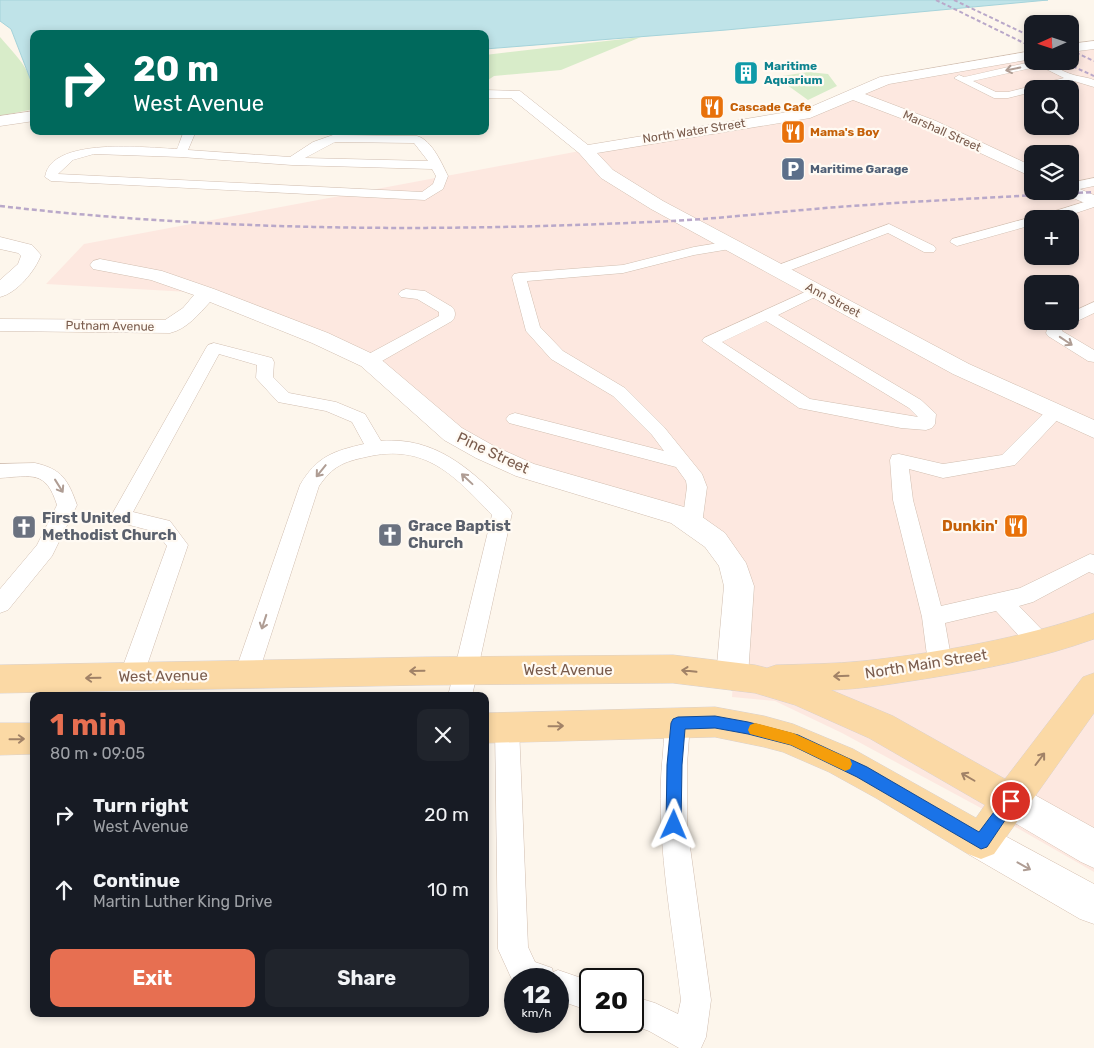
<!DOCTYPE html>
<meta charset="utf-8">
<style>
:root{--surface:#171b24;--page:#20242c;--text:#f1f3f6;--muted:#9ea1a6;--accent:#e76f51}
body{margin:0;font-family:Rubik,sans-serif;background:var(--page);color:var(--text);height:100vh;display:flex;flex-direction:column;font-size:19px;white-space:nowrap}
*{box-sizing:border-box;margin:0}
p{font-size:16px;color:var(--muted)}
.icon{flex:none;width:28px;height:28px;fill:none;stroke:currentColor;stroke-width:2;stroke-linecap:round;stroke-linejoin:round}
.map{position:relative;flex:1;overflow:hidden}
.side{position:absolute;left:30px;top:692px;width:459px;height:325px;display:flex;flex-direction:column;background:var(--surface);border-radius:10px;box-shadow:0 2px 8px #0003}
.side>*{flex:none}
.hud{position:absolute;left:30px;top:30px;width:459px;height:105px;border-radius:10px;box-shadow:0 2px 8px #0003;background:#00695c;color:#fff;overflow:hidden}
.needle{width:32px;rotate:267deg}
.controls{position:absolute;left:1024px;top:15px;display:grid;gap:10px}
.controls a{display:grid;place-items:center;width:55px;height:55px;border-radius:10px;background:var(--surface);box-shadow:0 2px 8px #0003;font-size:25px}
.speed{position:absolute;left:504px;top:968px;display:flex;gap:10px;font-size:25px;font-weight:700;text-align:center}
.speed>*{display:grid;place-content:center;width:65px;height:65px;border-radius:50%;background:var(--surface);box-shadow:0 2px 8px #0003;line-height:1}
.speed small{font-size:12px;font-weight:400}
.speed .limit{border:2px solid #111;border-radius:8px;background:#fff;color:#111}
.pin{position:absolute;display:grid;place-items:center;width:42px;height:42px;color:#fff;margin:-21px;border:2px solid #fff;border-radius:50%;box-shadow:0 1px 5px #0007}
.me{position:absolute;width:55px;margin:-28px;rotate:1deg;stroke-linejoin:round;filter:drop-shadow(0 0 4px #0008)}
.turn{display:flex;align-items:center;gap:18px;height:105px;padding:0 20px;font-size:22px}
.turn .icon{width:65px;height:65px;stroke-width:2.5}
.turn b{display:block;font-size:35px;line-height:42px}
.round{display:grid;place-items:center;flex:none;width:52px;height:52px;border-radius:10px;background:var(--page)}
.head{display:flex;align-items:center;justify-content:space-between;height:85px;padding:0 20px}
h1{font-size:30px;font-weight:700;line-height:38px;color:var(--accent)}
.action{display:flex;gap:10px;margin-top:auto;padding:10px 20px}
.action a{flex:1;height:58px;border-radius:10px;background:var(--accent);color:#fff;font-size:20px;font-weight:700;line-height:58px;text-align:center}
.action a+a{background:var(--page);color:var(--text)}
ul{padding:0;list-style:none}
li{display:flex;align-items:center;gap:15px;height:75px;padding:0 20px}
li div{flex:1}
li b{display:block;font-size:19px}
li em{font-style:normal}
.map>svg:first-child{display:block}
.commercial{fill:#fde8e0;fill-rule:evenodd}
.green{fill:#d8ecc9}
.water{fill:#bfe3e8;stroke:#a5d3da}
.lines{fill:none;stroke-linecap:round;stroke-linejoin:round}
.service-casing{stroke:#d1beb0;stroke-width:1}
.minor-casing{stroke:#d1beb0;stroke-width:1}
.secondary-casing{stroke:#d6c0b0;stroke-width:1}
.primary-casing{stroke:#dad1cd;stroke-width:1}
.service{fill:#fff;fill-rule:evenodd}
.minor{fill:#fff;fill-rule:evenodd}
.secondary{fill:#fff;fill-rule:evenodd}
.primary{fill:#fbd9a5;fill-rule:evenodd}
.rail-far1{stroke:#b9a8c9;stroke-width:2;stroke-dasharray:4 2.5;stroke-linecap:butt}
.rail{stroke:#b9a8c9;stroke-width:2.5;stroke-dasharray:5 3;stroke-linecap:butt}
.oneway{stroke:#af9d94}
.oneway2{stroke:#a18267}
.route{fill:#1a73e8;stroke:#114b97}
.slow{fill:#f59e0b}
.labels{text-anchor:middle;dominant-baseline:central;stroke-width:4.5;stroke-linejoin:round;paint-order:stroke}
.far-culture-label{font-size:12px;font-weight:bold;fill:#0d838f;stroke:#fffaf3;text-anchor:start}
.far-food-label{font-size:12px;font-weight:bold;fill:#c56008;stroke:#fffaf3;text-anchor:start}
.far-street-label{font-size:12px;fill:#7a5c4d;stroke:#fffaf3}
.far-service-label{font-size:12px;font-weight:bold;fill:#4e5e75;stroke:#fffaf3;text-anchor:start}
.street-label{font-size:15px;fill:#7a5c4d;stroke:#fffaf3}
.worship-label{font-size:15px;font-weight:bold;fill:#5b616d;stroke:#fffaf3;text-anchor:start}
.food-label{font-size:15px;font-weight:bold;fill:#c56008;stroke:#fffaf3;text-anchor:end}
</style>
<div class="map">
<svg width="1094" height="1048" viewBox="0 0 1094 1048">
<rect width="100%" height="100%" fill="#fdf6ec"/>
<path class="commercial" d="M1094 45V872L1005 821 842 733 775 701 732 697 739 587 681 516 485 452 369 361 207 293 46 284 84 244 585 150 810 113 885 80 1032 55V61H1070V48ZM1032 89H1070V126H1032ZM1032 154H1070V191H1032ZM1032 219H1070V256H1032ZM1032 284H1070V321H1032Z"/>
<path class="green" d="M0 37C24 65 34 71 34 109L0 116Z
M641 37 561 70 494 76 485 82V55Z
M808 72 828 74 837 86 808 100 776 77Z"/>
<path class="water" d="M0 0H1048L726 30 485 49V34H34L33 86 11 29 0 21Z"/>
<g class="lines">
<defs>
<path id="service" d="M1035 61C1051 61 1059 71 1074 75 1081 77 1087 77 1094 80V87L1074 81 1048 89H1032V92L1008 98H994L954 78 959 75 964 77ZM1036 67 1044 68 1064 78 1008 92H996L973 81Z
M184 131H196L188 150 290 157 313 142 333 135 417 136C432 140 442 164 448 176L443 189 425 200 51 181 45 177C51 136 147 148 177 149ZM335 142 414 143 428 161 305 158ZM94 154 181 157 292 165 432 169 436 176 433 184 422 192 58 174 73 160Z
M1094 178V186L1070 191V183Z
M1094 199V207L1058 219H1037L1039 216Z
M1032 217 1037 219H1032V225L957 246 950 242 952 239Z
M889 224 934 246 936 249 934 252H924L888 233 783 273H773L771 270 773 267Z
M731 241 736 242 738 245 736 248 694 255 623 273 527 281 540 327 563 351 625 388 664 427 702 474 707 487 702 524 699 529 692 531 685 529 682 524 687 487 686 481 676 467 509 423 506 419 509 415 515 413 664 451 652 435 613 396 551 359 526 331 512 277 514 274 519 273 623 265 694 247Z
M816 287 821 288 823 291 821 294 778 315 921 400 936 414 935 424 932 428 926 430 901 428 799 408 702 341 704 338ZM766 321 909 408 918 417 810 399 722 342Z
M406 289 425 291 452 307C456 311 456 317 452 321L375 365H363L361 361 363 357 439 316V312L417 299 401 297 398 294 401 291Z
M1094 302V313L1063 328 1062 331 1094 350V362L1088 361 1048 336 1046 333 1049 323 1070 321V313Z
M214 343 272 358 274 362 273 377 289 393 336 402 365 414 381 441C436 436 473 471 509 508L512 513 472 696H448L492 515C454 475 425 443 366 457 343 462 333 466 319 486L258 675 254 682 246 685 238 682 234 675 300 485C317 456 334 451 364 444L352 422 326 411 278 402 256 378 257 365 219 354 133 512 170 521 188 545 143 677 139 684 131 687 123 684 119 677 167 546 156 532 114 521 111 516 206 348 208 345Z
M1055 406 1061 408 1064 412 1061 416 1015 465 943 478 909 469 913 500 941 606 1020 588 1090 554 1094 555V574L1089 572 1033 602 1019 606 1048 636 1051 643 1048 650 1040 652 1032 650 996 611 945 623 952 663 948 670 940 673 932 670 928 663 922 617 893 500 890 460 892 455 899 454 943 464 1002 455 1049 408Z
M35 463C62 469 68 480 77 505L52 556 8 610 0 613V589L37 545 57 505C46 470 32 476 0 478V464Z
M678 712 687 715 690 723 687 765V825L711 1000 706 1037 701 1048H679L649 1031 621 1021H632V996L655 1003 678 1014 681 1000C672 920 654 832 663 753 664 740 664 727 669 715Z
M507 716 516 719 519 727 528 947 535 962 552 968 553 972 558 970 590 981V1011L558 1000V979H515L514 984 498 949 495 727 498 719Z"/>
<path id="minor" d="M1094 41V49L1070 52V44Z
M1032 51V59L889 84 865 94 936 121 1032 166V177L924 127 853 100 810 118 597 153 613 170 663 201 969 364 1094 420V438L953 374 651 209 601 178 579 153 511 98H485V90L520 91 588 145 806 109 880 77Z
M34 111V121L0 126V116Z
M1070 185 1094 195V207L1064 194 1062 191H1070Z
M0 237 32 245 41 255C35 271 17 293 0 297V280L18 264 21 256 18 253 0 249Z
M100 259 162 271 214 289 328 333 377 356 462 428 494 446 534 464 691 509 725 533 746 563 754 586 748 676 743 686 732 690 721 686 716 676 724 586 719 566 705 547 671 523 516 476 476 458 444 440 361 366 312 343 210 302C199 314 187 329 170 333L0 331V319L165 320 183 308 194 295 151 280 93 269 90 265 93 261Z"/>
<path id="secondary" d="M1011 784 1024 789 1094 828V868L1081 862 998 813 993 801 998 789Z
M981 823 1094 884V924L1080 919 968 854 963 841 968 828Z"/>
<path id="primary" d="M1094 613V639C1041 658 986 669 930 678 897 683 865 689 831 690L893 716 1005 779 1083 677 1094 673V713L994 854 981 859 968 854 876 798 829 772 783 752 764 747 715 737 485 743V713L715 707 764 716 793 724 853 749 976 818 985 805 869 738 795 705 755 693 673 683 427 685 0 693V665L427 657 673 655 755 665 767 668 776 665C805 664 835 664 863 661 938 653 1023 638 1094 613Z
M0 723H34V754L0 755Z"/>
</defs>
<use href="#service" class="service-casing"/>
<use href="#minor" class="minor-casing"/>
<use href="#secondary" class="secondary-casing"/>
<use href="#primary" class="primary-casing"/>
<use href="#service" class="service"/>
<use href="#minor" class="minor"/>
<use href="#secondary" class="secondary"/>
<use href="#primary" class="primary"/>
<path class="rail-far1" d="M936 0 1032 47
M954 0 1032 37
M1070 50 1094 61
M1061 61 1094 76"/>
<path class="rail" d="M0 206C215 231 433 232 649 222 708 220 766 213 825 208 914 201 1004 197 1094 192"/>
</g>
<defs><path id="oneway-shaft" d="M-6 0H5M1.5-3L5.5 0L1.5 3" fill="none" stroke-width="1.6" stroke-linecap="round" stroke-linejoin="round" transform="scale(1.25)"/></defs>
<g class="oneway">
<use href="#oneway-shaft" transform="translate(1013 69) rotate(168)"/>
<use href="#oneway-shaft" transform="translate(1066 341) rotate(34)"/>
<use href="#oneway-shaft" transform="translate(321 471) rotate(129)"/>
<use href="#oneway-shaft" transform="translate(467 479) rotate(-137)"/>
<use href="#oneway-shaft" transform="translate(59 486) rotate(58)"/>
<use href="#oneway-shaft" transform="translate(264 622) rotate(108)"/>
<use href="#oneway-shaft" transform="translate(1024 866) rotate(29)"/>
</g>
<g class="oneway2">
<use href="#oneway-shaft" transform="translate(417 671) rotate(179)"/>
<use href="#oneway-shaft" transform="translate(689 671) rotate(-174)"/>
<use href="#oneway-shaft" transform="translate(841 676) rotate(178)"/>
<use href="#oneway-shaft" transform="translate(93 678) rotate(179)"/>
<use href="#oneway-shaft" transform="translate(556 726) rotate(-1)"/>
<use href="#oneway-shaft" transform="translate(17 739) rotate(-1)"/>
<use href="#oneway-shaft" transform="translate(1040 759) rotate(-53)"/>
<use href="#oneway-shaft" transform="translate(968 777) rotate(-150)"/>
</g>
<path class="route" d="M715 716 748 722 798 735 867 767 979 832 1006 796 1011 794 1016 796 1018 801 987 847 981 849 857 777 791 745 748 734 715 728 685 729 682 765 681 825 679 831 674 833 668 831 666 825 667 765 671 723 673 719 678 717Z"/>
<path class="slow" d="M755 723 793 733 850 759 852 764 850 769 845 771 791 745 750 734 748 730 750 725Z"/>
<defs>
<symbol id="building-square" viewBox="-11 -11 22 22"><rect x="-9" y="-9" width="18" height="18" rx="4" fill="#0f9aa8" stroke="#fffaf3"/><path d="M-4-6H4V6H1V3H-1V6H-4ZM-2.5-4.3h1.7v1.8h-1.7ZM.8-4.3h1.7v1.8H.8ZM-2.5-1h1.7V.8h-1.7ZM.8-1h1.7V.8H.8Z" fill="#fff"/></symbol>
<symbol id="restaurant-square" viewBox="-11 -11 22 22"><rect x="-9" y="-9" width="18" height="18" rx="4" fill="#e8710a" stroke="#fffaf3"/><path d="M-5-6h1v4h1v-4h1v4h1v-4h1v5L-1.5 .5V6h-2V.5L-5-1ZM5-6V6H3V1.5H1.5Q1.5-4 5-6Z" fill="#fff"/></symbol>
<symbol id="parking-square" viewBox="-11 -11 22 22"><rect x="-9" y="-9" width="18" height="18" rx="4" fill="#5c6f8a" stroke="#fffaf3"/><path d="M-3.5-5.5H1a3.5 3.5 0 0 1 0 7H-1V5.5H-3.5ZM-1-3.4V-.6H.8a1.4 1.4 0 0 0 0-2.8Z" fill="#fff"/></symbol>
<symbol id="church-square" viewBox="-11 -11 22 22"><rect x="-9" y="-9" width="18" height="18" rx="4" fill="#6b7280" stroke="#fffaf3"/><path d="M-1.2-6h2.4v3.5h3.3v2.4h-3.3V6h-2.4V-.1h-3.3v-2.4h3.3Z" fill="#fff"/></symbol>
</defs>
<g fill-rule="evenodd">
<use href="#building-square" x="732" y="59" width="28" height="28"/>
<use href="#restaurant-square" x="698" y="93" width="28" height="28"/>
<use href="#restaurant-square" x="779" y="118" width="28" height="28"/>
<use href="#parking-square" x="779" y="155" width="28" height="28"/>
<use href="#restaurant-square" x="1002" y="512" width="28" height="28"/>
<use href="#church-square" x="10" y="513" width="28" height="28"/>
<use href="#church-square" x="376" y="521" width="28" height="28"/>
</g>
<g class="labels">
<g class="far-culture-label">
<text x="764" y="66">Maritime<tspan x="764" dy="14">Aquarium</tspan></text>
</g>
<g class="far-food-label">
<text x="730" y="107">Cascade Cafe</text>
<text x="810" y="132">Mama's Boy</text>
</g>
<g class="far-street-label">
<text transform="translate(694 131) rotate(-9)">North Water Street</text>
<text transform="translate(942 131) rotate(24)">Marshall Street</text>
<text transform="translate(833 300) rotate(28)">Ann Street</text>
<text transform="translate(110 326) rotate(1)">Putnam Avenue</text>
</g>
<g class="far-service-label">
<text x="810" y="169">Maritime Garage</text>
</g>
<g class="street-label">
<text transform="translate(493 453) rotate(25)">Pine Street</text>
<text transform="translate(926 664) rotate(-9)">North Main Street</text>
<text x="568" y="670">West Avenue</text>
<text transform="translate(163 676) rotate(-1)">West Avenue</text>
</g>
<g class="worship-label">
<text x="42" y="518">First United<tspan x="42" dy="17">Methodist Church</tspan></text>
<text x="408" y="526">Grace Baptist<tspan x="408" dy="17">Church</tspan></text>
</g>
<g class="food-label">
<text x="998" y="526">Dunkin'</text>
</g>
</g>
</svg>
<div class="controls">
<a><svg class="needle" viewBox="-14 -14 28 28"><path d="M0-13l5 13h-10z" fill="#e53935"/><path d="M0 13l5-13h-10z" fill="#9ea1a6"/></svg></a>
<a><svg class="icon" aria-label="search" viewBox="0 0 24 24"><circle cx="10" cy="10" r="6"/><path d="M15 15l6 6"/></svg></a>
<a><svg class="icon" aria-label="layers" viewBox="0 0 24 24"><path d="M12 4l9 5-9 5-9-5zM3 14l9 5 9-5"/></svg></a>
<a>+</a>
<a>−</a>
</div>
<div class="speed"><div>12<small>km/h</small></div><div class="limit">20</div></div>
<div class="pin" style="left:1011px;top:801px;background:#d93025"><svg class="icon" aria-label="arrive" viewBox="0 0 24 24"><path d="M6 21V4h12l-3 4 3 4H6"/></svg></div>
<svg class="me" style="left:674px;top:825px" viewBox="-20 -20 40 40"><path d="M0-17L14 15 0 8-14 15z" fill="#1a73e8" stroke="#fff" stroke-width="4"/></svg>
<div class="hud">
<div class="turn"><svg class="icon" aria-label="right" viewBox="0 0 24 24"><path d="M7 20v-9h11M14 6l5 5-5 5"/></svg><div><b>20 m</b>West Avenue</div></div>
</div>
<section class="side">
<div class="head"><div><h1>1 min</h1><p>80 m · 09:05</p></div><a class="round"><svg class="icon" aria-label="close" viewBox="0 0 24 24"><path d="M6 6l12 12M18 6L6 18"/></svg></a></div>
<ul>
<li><svg class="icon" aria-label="right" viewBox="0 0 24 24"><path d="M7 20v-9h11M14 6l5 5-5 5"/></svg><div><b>Turn right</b><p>West Avenue</p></div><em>20 m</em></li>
<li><svg class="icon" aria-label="ahead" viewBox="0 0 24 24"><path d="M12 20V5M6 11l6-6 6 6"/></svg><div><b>Continue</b><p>Martin Luther King Drive</p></div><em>10 m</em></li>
</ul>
<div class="action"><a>Exit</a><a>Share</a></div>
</section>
</div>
